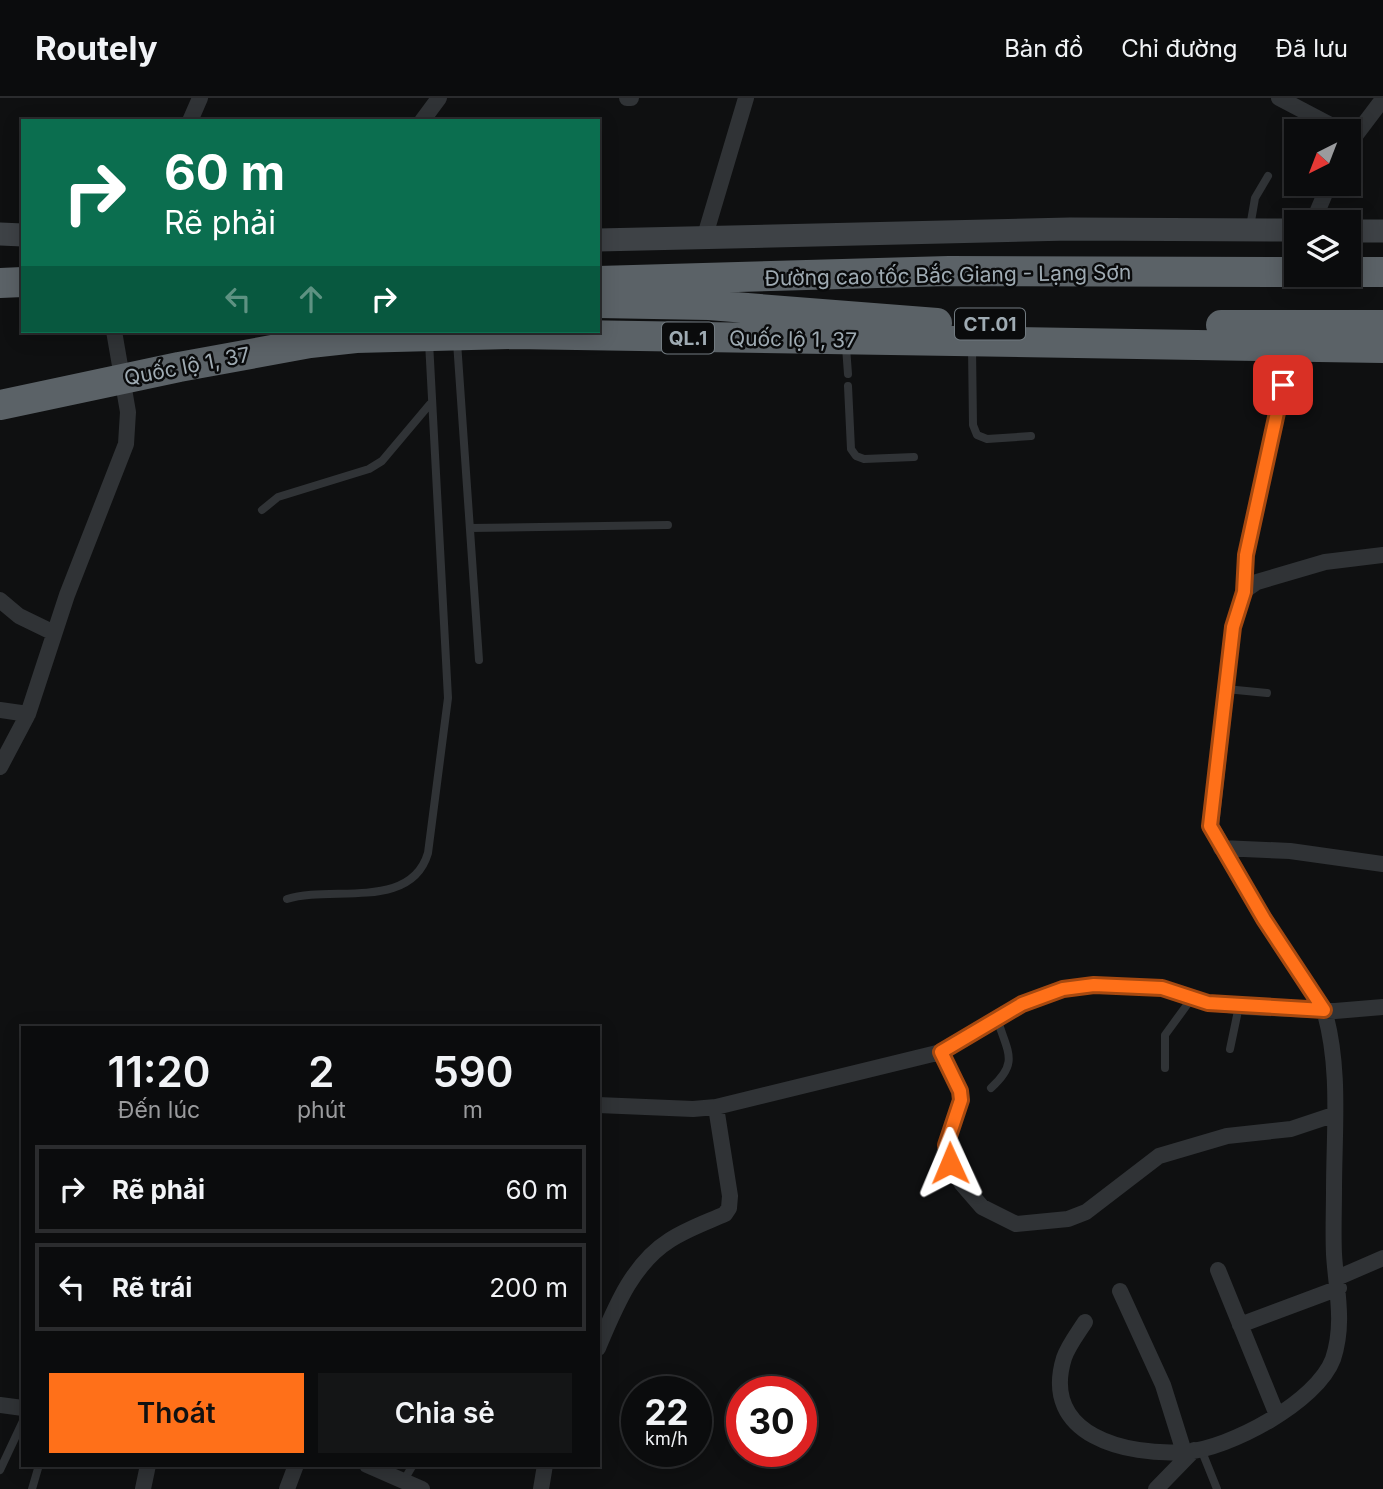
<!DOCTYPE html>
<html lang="vi">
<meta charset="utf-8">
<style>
:root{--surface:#0b0c0d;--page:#141516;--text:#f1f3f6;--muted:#9a9b9d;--line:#2b2c2e;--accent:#ff7019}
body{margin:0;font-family:Inter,sans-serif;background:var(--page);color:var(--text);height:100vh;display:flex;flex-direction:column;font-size:26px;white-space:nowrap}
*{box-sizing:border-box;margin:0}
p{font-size:23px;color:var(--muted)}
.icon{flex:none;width:38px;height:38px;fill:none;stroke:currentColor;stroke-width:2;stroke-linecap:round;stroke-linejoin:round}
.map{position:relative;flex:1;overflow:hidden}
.details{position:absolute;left:21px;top:928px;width:579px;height:441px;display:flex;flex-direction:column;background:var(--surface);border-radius:0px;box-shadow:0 4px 18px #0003,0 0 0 2px var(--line)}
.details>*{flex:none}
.guide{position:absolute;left:21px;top:21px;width:579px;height:214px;border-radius:0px;box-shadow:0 4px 18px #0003,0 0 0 2px var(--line);background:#0b6e4f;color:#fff;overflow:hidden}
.needle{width:46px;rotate:222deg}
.tools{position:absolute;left:1284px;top:21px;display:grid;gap:14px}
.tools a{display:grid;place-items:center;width:77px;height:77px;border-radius:0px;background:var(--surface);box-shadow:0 4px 18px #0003,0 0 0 2px var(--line);font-size:35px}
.speed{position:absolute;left:621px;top:1278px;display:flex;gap:14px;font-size:35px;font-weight:700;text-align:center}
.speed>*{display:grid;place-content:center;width:91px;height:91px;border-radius:50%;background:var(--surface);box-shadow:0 4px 18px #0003,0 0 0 2px var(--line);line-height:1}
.speed small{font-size:18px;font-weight:400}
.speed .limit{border:10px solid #d22;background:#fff;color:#111}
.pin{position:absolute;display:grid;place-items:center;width:60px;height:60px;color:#fff;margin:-30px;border-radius:14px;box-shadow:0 4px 10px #0006}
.me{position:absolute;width:77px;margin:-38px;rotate:359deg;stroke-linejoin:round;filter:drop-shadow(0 0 5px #0008)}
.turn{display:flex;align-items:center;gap:24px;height:147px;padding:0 28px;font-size:32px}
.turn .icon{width:91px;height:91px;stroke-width:2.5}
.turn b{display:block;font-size:49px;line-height:60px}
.lanes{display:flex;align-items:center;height:66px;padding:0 28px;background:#0003;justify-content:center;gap:35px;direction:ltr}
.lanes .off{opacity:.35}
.eta{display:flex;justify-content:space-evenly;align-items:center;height:119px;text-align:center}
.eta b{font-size:42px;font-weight:600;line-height:49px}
.cta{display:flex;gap:14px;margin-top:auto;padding:14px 28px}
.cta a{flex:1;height:80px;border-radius:0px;background:var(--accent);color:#111;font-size:28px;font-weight:600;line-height:80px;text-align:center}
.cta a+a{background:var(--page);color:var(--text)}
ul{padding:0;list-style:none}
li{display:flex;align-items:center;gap:21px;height:88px;margin:0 14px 10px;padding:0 14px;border:4px solid var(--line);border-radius:0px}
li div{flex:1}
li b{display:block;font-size:26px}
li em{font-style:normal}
header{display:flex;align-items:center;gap:42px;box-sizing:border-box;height:98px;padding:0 35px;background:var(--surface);border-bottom:2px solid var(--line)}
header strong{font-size:33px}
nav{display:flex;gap:38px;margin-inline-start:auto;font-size:24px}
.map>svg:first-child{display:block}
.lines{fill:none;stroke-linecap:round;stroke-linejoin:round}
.lane{stroke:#303336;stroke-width:8}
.street{stroke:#303336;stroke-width:16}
.secondary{stroke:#3e4246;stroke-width:23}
.highway{stroke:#5b6267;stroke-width:30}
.route-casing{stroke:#a64910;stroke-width:18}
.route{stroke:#ff7019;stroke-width:12}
.labels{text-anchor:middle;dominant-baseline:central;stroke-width:5;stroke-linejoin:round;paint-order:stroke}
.shield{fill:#0a0b0c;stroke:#727b81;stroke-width:2}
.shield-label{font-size:19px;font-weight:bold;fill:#9fabb3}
.street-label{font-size:21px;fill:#9fabb3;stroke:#0a0b0c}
</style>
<header>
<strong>Routely</strong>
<nav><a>Bản đồ</a><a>Chỉ đường</a><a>Đã lưu</a></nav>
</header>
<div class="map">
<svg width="1383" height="1391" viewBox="0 0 1383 1391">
<rect width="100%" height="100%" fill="#0f1011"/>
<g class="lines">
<path class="lane" d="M1250 129 1255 100 1268 78
M457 244 479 562
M846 249 848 276
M972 250 973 327 977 337 987 341 1031 338
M848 288 851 351 856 358 864 361 914 359
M262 412 278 399 369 371 382 363 430 306
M470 430 668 427
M1244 493 1246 457 1287 270
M1226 591 1267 595
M287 801C332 787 411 813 428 755L448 600 429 244
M1230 951 1239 908
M1165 970V937L1192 900
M991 990C1020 964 1007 954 997 920
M1201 1351 1217 1391
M0 1372 23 1323
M404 1382 413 1367
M32 1391 39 1367"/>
<path class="street" d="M627 0H631
M1279 0 1342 33
M190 23 200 0
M422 23 439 0
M1349 46 1383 1
M1313 124 1329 86
M704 141 746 0
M0 502 19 518 54 535
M0 612 28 616
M0 669 28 616 67 497 126 346 128 314 114 233
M1221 750 1290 753 1383 766
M941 954 960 993 961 1001 946 1047 950 1065 962 1086 982 1109 1016 1126 1068 1121 1086 1114 1159 1058 1227 1038 1291 1031 1333 1017
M598 1007 693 1011 716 1009 941 954 1022 906 1063 891 1094 887 1162 890 1208 905 1247 909 1335 913 1383 909
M1218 1172 1277 1317
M1337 1180 1383 1160
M1120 1193 1163 1287 1184 1354
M1085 1224C1078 1235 1068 1248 1064 1260 1040 1338 1127 1358 1185 1354 1229 1351 1317 1304 1333 1261 1345 1225 1336 1191 1334 1156 1333 1134 1334 1113 1334 1092 1334 1033 1341 969 1324 912L1264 821 1211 728 1233 529 1244 493 1257 484 1325 464 1383 457
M1240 1227 1339 1190
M598 1250C615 1210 632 1166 670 1142 687 1131 707 1124 725 1116L729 1110 730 1098 716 1009
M0 1307 23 1310
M367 1367 422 1391
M143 1391 148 1367
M287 1391 296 1367
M541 1391 545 1367
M1156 1391 1194 1352"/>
<path class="secondary" d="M1349 133H1383
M0 136 23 137
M598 142 1070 131 1297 132"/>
<path class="highway" d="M1349 174H1383
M598 183 949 173 1297 174
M0 185 23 184
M598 205 709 207 937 225
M1221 227H1383
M0 307 179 269 310 245 356 240 514 236 1383 250"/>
</g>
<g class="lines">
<defs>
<path id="route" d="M950 1065 946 1047 961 1002 960 993 941 954 1022 906 1063 891 1094 887 1162 890 1208 905 1324 912 1264 821 1210 728 1233 529 1244 494 1246 457 1283 287"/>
</defs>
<use href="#route" class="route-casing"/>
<use href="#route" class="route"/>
</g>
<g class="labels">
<g class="shield">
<rect x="955" y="210.5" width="70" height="31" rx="5"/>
<rect x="662" y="224.5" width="52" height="31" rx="5"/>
</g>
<g class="shield-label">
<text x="990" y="226">CT.01</text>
<text x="688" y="240">QL.1</text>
</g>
<g class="street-label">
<text transform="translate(948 177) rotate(-1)">Đường cao tốc Bắc Giang - Lạng Sơn</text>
<text transform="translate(793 241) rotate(1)">Quốc lộ 1, 37</text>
<text transform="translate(187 268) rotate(-11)">Quốc lộ 1, 37</text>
</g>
</g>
</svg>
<div class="tools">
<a><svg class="needle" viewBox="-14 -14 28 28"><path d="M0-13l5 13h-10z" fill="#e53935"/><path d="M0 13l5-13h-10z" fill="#9a9b9d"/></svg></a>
<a><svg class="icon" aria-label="layers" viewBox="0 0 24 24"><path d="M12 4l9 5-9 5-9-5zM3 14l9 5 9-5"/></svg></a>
</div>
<div class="speed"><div>22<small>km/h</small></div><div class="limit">30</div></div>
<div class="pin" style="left:1283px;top:287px;background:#d93025"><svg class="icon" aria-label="arrive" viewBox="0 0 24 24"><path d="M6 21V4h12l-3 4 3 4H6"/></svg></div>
<svg class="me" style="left:950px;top:1065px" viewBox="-20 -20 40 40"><path d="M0-17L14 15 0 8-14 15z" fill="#ff7019" stroke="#fff" stroke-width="4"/></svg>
<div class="guide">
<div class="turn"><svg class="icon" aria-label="right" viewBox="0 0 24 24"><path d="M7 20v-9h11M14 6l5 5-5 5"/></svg><div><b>60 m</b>Rẽ phải</div></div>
<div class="lanes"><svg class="icon off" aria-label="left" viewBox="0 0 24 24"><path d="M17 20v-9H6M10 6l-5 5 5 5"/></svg><svg class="icon off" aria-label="ahead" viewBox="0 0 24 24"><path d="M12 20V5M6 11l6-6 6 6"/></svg><svg class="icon" aria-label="right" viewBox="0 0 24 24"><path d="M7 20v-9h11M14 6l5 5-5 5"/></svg></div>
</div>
<section class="details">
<div class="eta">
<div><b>11:20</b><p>Đến lúc</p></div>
<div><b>2</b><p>phút</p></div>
<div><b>590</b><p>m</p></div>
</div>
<ul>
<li><svg class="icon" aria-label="right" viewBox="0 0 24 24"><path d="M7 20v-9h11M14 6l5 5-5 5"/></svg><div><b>Rẽ phải</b></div><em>60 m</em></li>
<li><svg class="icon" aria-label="left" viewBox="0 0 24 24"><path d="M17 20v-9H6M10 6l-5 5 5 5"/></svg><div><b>Rẽ trái</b></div><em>200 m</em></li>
</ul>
<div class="cta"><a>Thoát</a><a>Chia sẻ</a></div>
</section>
</div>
